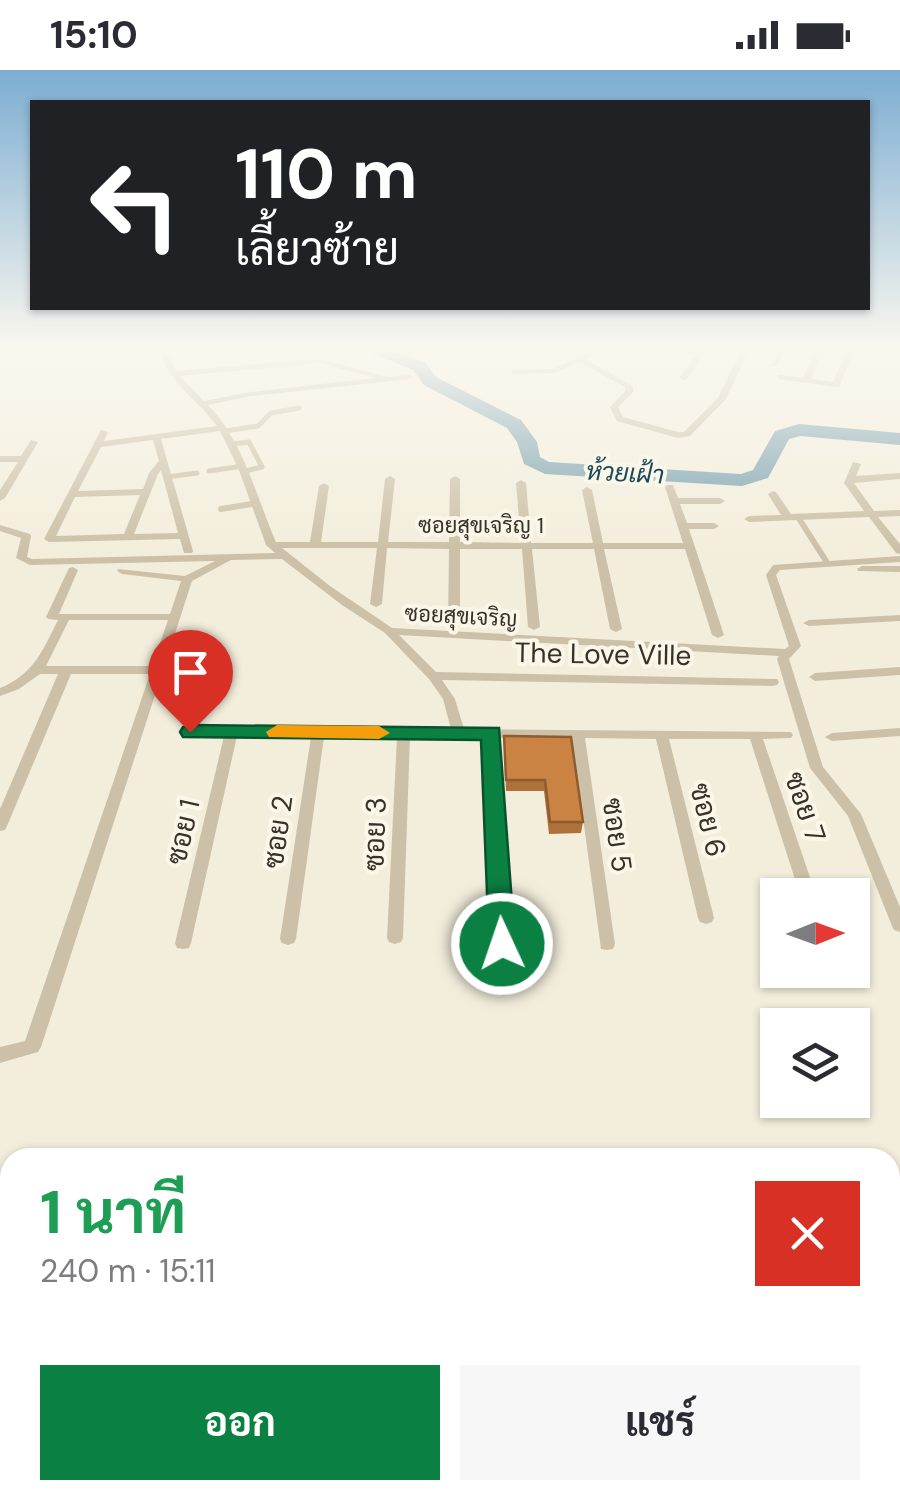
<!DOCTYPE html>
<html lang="th">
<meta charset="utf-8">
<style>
:root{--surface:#fff;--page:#f7f7f7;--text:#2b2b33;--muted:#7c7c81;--accent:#0b8043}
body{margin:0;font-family:"DM Sans",Sarabun,sans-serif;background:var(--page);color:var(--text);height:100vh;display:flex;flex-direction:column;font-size:38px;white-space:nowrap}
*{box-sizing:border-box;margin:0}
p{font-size:32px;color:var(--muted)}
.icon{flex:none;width:55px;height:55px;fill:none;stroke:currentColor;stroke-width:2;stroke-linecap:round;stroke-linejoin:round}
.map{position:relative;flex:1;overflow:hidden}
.panel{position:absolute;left:0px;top:1078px;width:900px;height:352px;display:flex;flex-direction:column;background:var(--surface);border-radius:30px 30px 0 0;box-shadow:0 2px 8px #0004}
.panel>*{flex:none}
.banner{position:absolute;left:30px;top:30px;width:840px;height:210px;border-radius:0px;box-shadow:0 2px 8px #0004;background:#202124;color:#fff;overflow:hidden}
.needle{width:65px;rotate:89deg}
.fabs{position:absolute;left:760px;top:808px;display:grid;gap:20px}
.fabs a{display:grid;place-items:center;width:110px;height:110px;border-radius:0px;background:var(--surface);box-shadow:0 2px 8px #0004;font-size:50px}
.pin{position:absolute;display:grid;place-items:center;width:85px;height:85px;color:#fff;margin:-102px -42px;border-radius:50% 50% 50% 0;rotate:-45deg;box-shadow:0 0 10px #0007}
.pin .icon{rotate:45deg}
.me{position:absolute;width:110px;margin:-55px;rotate:357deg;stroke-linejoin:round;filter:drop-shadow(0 0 8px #0008)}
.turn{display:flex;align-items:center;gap:35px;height:210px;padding:0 40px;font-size:45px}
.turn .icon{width:130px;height:130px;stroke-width:2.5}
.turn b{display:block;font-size:70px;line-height:85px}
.round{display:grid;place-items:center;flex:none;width:105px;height:105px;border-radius:0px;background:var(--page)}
.headline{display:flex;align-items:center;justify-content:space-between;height:170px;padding:0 40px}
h1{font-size:60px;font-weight:700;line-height:75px;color:#1e9e55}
.action{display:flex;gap:20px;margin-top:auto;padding:20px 40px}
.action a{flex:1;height:115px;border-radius:0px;background:var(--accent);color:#fff;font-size:40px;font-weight:700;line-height:115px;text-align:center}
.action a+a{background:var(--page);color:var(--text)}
.status{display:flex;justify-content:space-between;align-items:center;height:70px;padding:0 50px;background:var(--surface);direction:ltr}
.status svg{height:28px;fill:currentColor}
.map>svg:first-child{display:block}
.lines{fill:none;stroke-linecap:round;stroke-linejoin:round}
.river{fill:#7aa2b1;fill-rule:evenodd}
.lane-far1{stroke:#ccc1a8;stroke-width:5}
.lane{stroke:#ccc1a8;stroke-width:6}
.street{fill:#ccc1a8;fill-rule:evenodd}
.wall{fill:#ae713a}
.building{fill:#ca8343;stroke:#8d5c2f;stroke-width:2.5}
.route{fill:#0b8043;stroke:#07532c;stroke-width:2.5}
.slow{fill:#f59e0b}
.labels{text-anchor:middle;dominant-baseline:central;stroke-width:8;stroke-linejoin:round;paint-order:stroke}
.far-street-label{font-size:22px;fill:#383128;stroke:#faf7e9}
.far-water-label{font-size:25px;font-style:italic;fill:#1c495c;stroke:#faf7e9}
.street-label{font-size:28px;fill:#383128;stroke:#faf7e9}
</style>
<div class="status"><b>15:10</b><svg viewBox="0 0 49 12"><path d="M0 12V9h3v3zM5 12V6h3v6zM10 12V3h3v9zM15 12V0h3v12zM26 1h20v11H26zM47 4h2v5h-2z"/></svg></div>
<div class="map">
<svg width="900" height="1429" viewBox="0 0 900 1429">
<rect width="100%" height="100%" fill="#f3eedc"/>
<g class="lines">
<path class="river" d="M362 279H385L425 292 436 307 521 350 537 372 540 387 549 392 741 404 753 400 775 361 799 354 900 363V375L800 366 789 369 768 408 742 416 545 404 524 394 517 372 507 358 424 315 413 300Z"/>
<path class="lane-far1" d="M225 361 258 356 271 343 299 338
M232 374 249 372 262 397 245 401
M209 401 243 396
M167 407 197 403"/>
<path class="lane" d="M221 439 257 433
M798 447 826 491"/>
<path class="street" d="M159 279H165L176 301 320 289 388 307 410 305 414 307 410 309 251 326 208 335C245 374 255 424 276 472H310L319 416 324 413 329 416 321 472H378L385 409 390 406 395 409 388 472H449L450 409 455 406 460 409V472L521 473 516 413 521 410 526 413 531 473H593L582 420 587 417 592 420 603 473H683L665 417 667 415H673L678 428H720L725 431 720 434H680L687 453H714L719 456 714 459H689L724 565 718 568 712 565 685 479H604L622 559 616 562 610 559 594 479H532L540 557 534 560 528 557 522 479H460V555L454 558 448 555 449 479 387 478 382 534 376 537 370 534 377 478H282L330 516 392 558 785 579 789 576 766 505 773 495 900 486V492L780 500 776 505 801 576 789 589 823 697 861 744 900 837V862L894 860 892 856 848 746 810 698 777 589 779 586 399 565 436 602 777 609 779 612 777 615 773 616 442 610 455 629 464 659 791 662 793 665 791 668 763 669 816 825H800L750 669H669L714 848 712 852 706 854 700 852 698 848 656 669 585 668 615 874 613 879 607 880 601 879 572 668H499L510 873 508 878 502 879 496 878 494 873 486 668 410 667 403 868 401 872 395 874 389 872 387 868 397 667H324L296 869 294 873 288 875 282 873 280 869 311 667 237 666 191 873 189 878 183 879 177 878 175 873 224 666H191L186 665 185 662 186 659H451L443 629 429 609 385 563 342 535 282 489 231 490 192 511 41 977 38 982 0 993V977L25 971 150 604H71L7 756 5 760 0 761V739L58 604H40L19 619 0 626V618C33 605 43 580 58 550L48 549 46 547 69 498 73 497 78 500 59 544H170L181 511 122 504 117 501 118 499 185 506 215 491 30 495 16 488 21 468 0 461V455L30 464 31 466 27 487 32 489 275 483 266 475 239 400 220 361 161 369 193 481 192 483H184L180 469 49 472 44 469 101 360 108 362 104 371 217 356C197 329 168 312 159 279ZM320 293 375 308 251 322 204 331 180 306ZM153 370 159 391 149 403 143 419 78 421 101 377ZM161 400 178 463 134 464 158 404ZM140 425 124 464 56 466 75 427ZM69 550H168L152 596H46Z
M596 279H605L585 289 633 316V322L618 337 623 347 678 362H684L718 328 741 279H749L726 329 690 366 678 368 617 351 610 337 625 321V317L579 292 554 303 514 304 510 302 514 300 553 299Z
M663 279 698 281 700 279H708L686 310H683L679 308 696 285Z
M779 279H786L777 296H771Z
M816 279H824L811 309 833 312 847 279H855L839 317 778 309V305H781L803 308Z
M31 370 38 372 5 428 0 431V420L18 392H0V386H21Z
M853 392 861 394 856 406 900 403V409L854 413 874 441 900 440V446L878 447 900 474V484L896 483 869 447 749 452 744 449 749 446 781 445 768 424 773 421 776 422 791 444 864 441 844 413Z
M862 496H900V502L858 501 857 499Z
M900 545V551L809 556 803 553 809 550Z
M900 597V605L815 611 809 607 815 603Z
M900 658V666L832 671 825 667 832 663Z
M0 1217H10V1239H0Z
M890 1240H900V1262H890Z"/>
</g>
<path class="wall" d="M504 666 583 752 581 763 549 764 544 721H506Z"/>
<path class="building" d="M504 666 571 667 583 752H550L545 710H506Z"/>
<linearGradient id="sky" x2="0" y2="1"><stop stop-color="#7cadd2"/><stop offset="0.58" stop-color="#faf7ef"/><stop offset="1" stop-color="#faf7ef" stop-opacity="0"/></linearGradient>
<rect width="900" height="479" fill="url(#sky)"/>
<path class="route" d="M190 655 499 658 515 874 511 881 502 884 493 881 489 874 481 670 183 667 180 662 183 657Z"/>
<path class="slow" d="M277 655 379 656 390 663 379 669 269 667 266 662Z"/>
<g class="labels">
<g class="far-street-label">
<text x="481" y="455">ซอยสุขเจริญ 1</text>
<text transform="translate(461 546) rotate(3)">ซอยสุขเจริญ</text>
</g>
<g class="far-water-label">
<text transform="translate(625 403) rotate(3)">ห้วยเฝ้า</text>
</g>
<g class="street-label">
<text transform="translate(603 584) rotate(1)">The Love Ville</text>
<text transform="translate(805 737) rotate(71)">ซอย 7</text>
<text transform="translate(708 750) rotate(76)">ซอย 6</text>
<text transform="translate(183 762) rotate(-77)">ซอย 1</text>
<text transform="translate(278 762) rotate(-82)">ซอย 2</text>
<text transform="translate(375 764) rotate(-88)">ซอย 3</text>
<text transform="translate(617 765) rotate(82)">ซอย 5</text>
</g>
</g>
</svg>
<div class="fabs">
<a><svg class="needle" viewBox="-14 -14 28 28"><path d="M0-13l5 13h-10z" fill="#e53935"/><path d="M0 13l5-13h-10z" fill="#7c7c81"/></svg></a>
<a><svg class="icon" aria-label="layers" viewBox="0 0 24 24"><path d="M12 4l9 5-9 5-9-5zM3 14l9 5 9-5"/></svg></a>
</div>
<div class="pin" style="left:190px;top:662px;background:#d93025"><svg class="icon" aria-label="arrive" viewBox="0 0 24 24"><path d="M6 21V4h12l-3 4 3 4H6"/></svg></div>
<svg class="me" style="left:502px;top:874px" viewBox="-20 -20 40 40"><circle r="17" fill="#0b8043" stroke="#fff" stroke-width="3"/><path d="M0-11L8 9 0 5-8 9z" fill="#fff"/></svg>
<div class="banner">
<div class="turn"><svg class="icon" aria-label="left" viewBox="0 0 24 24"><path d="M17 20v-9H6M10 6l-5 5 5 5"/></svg><div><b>110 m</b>เลี้ยวซ้าย</div></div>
</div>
<section class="panel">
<div class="headline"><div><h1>1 นาที</h1><p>240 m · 15:11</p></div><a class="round" style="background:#d93025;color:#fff"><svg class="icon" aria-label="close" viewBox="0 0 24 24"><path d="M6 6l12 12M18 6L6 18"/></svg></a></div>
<div class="action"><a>ออก</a><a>แชร์</a></div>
</section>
</div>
